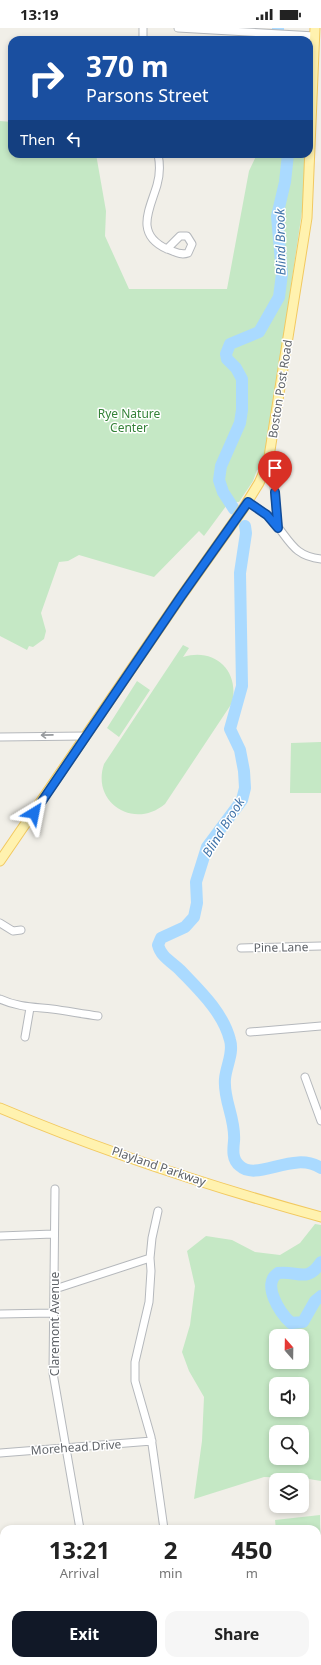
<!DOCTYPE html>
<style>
:root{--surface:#fff;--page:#f6f6f6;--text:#222;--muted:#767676;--accent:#111827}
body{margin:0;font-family:"Noto Sans",sans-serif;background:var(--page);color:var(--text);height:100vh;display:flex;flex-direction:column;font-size:15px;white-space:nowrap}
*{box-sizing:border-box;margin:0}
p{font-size:13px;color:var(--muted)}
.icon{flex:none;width:22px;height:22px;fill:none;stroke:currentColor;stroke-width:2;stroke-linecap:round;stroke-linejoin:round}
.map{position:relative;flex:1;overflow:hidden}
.panel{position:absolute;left:0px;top:1497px;width:321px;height:140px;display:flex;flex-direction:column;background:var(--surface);border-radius:12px 12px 0 0;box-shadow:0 2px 6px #0003}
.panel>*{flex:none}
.top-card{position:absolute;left:8px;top:8px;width:305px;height:122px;border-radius:12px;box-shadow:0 2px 6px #0003;background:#1a4fa0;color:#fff;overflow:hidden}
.needle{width:26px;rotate:340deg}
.tools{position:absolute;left:269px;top:1301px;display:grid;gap:8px}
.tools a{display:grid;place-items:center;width:40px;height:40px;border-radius:8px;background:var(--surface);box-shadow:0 2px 6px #0003;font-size:20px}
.pin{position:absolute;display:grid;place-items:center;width:34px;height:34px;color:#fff;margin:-41px -17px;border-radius:50% 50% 50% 0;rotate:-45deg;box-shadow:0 0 4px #0007}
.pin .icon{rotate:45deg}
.me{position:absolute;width:44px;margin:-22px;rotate:35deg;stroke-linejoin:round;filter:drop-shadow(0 0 3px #0008)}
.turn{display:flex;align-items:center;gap:14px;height:84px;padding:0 12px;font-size:18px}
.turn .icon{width:52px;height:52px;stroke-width:2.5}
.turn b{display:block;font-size:28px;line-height:34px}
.then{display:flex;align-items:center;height:38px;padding:0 12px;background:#0003;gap:8px;font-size:15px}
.eta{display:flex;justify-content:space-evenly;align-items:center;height:68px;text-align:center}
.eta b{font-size:24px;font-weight:700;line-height:28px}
.action{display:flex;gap:8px;margin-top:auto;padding:8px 12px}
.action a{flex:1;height:46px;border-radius:12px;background:var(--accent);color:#fff;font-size:16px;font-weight:700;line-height:46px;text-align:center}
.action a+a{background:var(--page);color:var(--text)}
.status{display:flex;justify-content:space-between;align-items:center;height:28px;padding:0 20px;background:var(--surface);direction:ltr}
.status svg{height:11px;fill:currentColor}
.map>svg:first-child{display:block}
.green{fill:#c5e8c5;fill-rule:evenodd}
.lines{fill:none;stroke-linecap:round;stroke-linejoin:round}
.river{stroke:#aadaff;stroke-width:12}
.minor-casing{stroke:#b5b8bc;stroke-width:9}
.major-casing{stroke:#f2c960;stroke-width:11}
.minor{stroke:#fff;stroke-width:7}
.major{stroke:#fff2af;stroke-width:9}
.oneway{stroke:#979a9d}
.route-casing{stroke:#114b97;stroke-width:10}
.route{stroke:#1a73e8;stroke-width:7}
.labels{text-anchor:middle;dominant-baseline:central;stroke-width:3;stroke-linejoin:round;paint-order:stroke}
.street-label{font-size:12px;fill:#5f6368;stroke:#fff}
.park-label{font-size:12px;fill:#348238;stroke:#fff}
.water-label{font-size:13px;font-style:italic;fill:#4174aa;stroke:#fff}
</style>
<div class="status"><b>13:19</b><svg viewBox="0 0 49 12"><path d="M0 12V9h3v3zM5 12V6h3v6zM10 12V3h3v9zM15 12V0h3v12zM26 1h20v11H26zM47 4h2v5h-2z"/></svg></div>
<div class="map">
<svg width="321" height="1637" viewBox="0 0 321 1637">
<rect width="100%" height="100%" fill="#f1efe8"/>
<path class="green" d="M264 8 311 11 309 55V12H264Z
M0 93 12 94V126H96L106 183 105 208 129 261H227L249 143 257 126H306L304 170 268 413 261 441 257 442 253 453 239 474H235L232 470 204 508 199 503 154 549 79 527 68 533 59 534 41 585 46 603 44 611 33 619 29 618 27 622 0 608Z
M183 617 189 620 183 629C214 619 240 642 232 675L165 776C134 802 91 775 104 736Z
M137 653 150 662 119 709 107 700Z
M321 714V765H290L291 715Z
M315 1196 321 1197V1453L303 1450 264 1449 194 1471 202 1413 204 1369 189 1343 182 1324 190 1297 195 1258 187 1223 206 1208 232 1212 255 1224 280 1227 300 1215ZM276 1308H302V1334H276ZM276 1356H302V1382H276ZM276 1404H302V1430H276Z
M320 1487 321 1569H317V1501H276L275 1492Z"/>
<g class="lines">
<path class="river" d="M278 0V12
M234 481 223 464 219 452 221 438 240 395 242 382V351L236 340 227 331 226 326 230 316 259 304 279 269 282 246 277 188 285 154 288 126
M245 498 246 505 240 545 242 658 230 701 240 722 244 743 245 760 242 772 207 819 196 854 197 875 194 889 185 899 161 910 158 917C161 929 172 934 180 942 199 962 223 984 230 1012 234 1025 226 1038 225 1051 223 1072 236 1091 234 1113 233 1122 232 1132 240 1138 257 1154 294 1122 321 1140
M321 1234C307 1256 297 1242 278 1245 261 1256 280 1285 291 1295L303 1294 315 1273 321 1268"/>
<defs>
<path id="minor" d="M178 0 315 8
M143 12V0
M158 126C160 136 160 147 157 157 150 181 134 206 167 221 174 223 180 228 188 225L192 216 187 208H180L167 221
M271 428 278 499
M248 474C257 480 266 485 273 493 290 512 293 528 321 531
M0 709 86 708
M0 895 13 903 21 902
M241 920 321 918
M0 971C17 979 34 979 52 981 67 983 83 986 98 988
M250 1004 321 998
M25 1009 30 980
M305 1049 321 1093
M55 1161 53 1345 80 1501
M158 1183 152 1210 150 1230 151 1243 149 1274 135 1334V1353L151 1409 164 1501
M0 1208 53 1206
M55 1261 150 1230
M0 1286 52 1285
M0 1425 152 1413
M0 1558 4 1593
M0 1603H4
M181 1633 182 1637"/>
<path id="major" d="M0 833 180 570 243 481 259 455 268 435 307 190 315 0
M0 1080C104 1124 212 1159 321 1189"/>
</defs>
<use href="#minor" class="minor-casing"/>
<use href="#major" class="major-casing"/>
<use href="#minor" class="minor"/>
<use href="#major" class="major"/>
</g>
<defs><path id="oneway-shaft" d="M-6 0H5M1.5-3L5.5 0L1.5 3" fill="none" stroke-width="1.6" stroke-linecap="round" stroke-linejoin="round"/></defs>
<use class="oneway" href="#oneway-shaft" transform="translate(47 707) rotate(179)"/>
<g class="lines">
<defs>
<path id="route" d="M34 785 180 570 248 474 267 487 278 500 275 464"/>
</defs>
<use href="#route" class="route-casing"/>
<use href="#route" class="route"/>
</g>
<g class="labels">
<g class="street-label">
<text transform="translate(280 361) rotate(-81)">Boston Post Road</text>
<text transform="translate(281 919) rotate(-1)">Pine Lane</text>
<text transform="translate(159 1138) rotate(19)">Playland Parkway</text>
<text transform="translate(54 1296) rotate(-90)">Claremont Avenue</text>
<text transform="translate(76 1419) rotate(-4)">Morehead Drive</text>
</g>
<g class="park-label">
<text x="129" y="385">Rye Nature<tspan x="129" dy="14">Center</tspan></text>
</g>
<g class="water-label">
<text transform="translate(280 214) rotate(-91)">Blind Brook</text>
<text transform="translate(223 799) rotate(-58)">Blind Brook</text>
</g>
</g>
</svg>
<div class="tools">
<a><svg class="needle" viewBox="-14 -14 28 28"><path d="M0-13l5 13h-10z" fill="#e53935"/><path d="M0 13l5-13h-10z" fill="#767676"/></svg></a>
<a><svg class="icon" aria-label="sound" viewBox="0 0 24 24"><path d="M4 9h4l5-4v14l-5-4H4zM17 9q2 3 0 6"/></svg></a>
<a><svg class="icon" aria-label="search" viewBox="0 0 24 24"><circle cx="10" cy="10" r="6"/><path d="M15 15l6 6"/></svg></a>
<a><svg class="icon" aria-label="layers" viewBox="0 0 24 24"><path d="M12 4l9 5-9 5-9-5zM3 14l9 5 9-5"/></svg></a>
</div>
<div class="pin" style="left:275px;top:464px;background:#d93025"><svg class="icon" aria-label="arrive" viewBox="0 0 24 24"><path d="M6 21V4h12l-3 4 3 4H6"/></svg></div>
<svg class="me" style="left:34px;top:785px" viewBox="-20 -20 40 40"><path d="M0-17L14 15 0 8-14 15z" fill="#1a73e8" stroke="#fff" stroke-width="4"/></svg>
<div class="top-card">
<div class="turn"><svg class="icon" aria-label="right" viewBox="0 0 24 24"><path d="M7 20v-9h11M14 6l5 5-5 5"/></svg><div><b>370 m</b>Parsons Street</div></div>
<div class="then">Then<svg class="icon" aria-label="left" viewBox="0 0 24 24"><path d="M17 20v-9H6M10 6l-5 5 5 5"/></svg></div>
</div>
<section class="panel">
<div class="eta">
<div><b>13:21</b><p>Arrival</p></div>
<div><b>2</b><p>min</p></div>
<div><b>450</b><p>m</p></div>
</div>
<div class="action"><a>Exit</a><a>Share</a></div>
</section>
</div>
